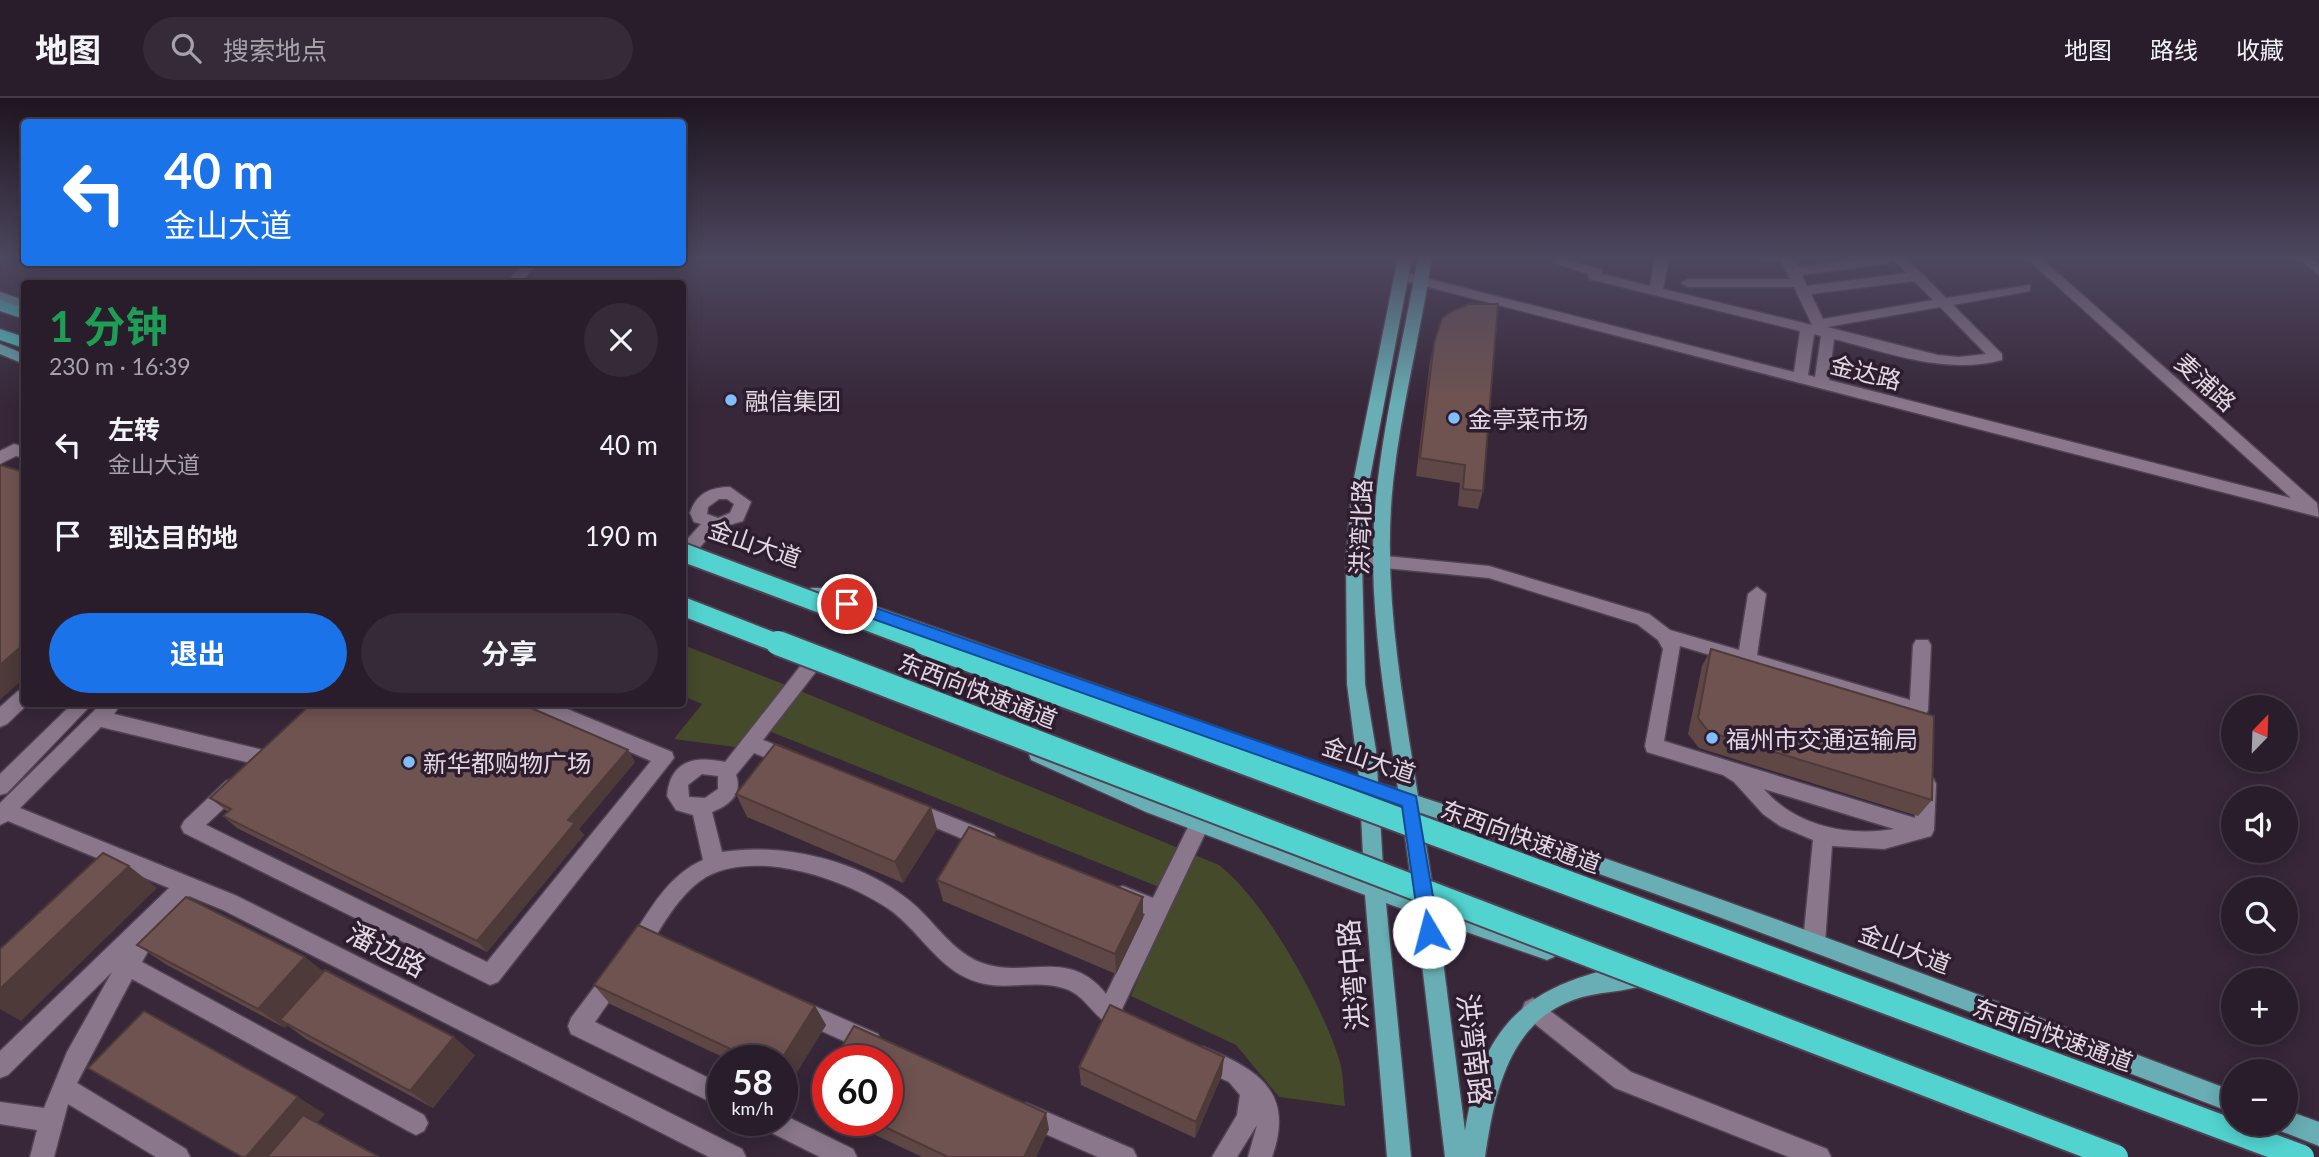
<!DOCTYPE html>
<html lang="zh">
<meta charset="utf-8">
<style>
:root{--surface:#291d2b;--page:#352a37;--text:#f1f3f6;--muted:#a5a2a9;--line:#453b47;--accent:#1a73e8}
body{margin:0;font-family:Lato,"Noto Sans SC",sans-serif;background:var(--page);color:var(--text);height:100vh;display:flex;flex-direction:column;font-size:26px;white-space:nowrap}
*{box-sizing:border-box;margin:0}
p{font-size:23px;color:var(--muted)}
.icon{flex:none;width:38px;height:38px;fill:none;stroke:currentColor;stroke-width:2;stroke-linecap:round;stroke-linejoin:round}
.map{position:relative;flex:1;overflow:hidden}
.side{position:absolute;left:21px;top:182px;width:665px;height:427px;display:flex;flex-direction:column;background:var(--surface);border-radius:7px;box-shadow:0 4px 18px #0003,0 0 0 2px var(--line)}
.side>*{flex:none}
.top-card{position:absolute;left:21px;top:21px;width:665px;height:147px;border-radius:7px;box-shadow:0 4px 18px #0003,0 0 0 2px var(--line);background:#1a73e8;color:#fff;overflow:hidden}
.needle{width:46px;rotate:23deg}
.fabs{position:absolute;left:2221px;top:597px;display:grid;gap:14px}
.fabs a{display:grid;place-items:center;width:77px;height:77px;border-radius:50%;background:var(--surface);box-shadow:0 4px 18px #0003,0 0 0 2px var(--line);font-size:35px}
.speed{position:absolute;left:707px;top:947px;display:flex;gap:14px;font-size:35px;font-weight:700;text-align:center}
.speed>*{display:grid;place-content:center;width:91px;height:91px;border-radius:50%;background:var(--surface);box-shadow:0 4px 18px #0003,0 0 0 2px var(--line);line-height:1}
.speed small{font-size:18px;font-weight:400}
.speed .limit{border:10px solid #d22;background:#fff;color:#111}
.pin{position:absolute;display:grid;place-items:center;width:60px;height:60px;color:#fff;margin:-30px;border:4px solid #fff;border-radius:50%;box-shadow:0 2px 7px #0007}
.me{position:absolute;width:77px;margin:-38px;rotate:352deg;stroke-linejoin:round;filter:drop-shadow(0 0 5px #0008)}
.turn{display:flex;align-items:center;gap:24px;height:147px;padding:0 28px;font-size:32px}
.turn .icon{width:91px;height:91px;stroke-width:2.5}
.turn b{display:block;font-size:49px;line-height:60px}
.round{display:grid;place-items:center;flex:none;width:74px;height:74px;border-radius:37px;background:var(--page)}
.overview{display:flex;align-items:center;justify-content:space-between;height:119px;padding:0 28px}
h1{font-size:42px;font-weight:700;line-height:52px;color:#1e9e55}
.primary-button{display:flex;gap:14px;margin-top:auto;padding:14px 28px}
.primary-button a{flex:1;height:80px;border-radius:42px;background:var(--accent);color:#fff;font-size:28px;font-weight:700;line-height:80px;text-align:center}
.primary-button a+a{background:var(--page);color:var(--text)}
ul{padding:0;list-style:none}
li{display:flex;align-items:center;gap:21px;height:91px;padding:0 28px}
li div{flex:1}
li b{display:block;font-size:26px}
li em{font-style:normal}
header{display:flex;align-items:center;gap:42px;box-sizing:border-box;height:98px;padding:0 35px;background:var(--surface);border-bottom:2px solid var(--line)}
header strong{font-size:33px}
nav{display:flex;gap:38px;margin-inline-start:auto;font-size:24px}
.search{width:490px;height:63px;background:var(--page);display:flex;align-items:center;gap:18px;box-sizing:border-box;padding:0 24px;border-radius:38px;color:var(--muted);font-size:26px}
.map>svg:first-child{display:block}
.green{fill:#454a2a}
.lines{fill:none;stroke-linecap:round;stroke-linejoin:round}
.minor-casing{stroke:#514353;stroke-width:3}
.major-casing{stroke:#514353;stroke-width:3}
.highway-casing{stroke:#514353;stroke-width:3}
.minor{fill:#8a778b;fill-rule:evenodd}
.major{fill:#68aeb4;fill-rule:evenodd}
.highway{fill:#52d3cf;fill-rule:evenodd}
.highway-bridge-far1-casing{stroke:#514353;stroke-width:22;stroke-linecap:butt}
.highway-bridge-casing{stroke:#514353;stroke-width:28;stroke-linecap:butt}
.highway-bridge-far1{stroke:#52d3cf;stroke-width:18}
.highway-bridge{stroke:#52d3cf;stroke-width:24}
.wall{fill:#5f4745}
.shaded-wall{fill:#4e3a38}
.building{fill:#6f5350;stroke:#4e3a38;stroke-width:2}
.route{fill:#1a73e8;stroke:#114b97;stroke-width:2}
.poi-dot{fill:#80bdfa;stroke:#2d1d2e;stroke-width:2.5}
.labels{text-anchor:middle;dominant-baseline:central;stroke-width:7;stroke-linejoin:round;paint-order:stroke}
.street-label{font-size:24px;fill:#e2d8e3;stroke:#2d1d2e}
.poi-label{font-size:24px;fill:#e2d8e3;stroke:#2d1d2e;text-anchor:start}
.near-street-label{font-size:28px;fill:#e2d8e3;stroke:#2d1d2e}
</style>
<header>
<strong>地图</strong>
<div class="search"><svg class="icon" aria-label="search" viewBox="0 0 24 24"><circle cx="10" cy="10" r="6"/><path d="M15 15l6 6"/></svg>搜索地点</div>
<nav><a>地图</a><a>路线</a><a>收藏</a></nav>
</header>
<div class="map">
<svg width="2319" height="1059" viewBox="0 0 2319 1059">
<rect width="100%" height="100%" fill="#372739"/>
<path class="green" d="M683 547 791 589 1219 767C1264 801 1322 906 1339 961 1344 976 1343 993 1345 1008L1279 999 1236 947 1131 898 1174 795 754 627 735 649 674 641 702 606 683 598Z"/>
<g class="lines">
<defs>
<path id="minor" d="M1655 159H1669L1663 191 1812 227 1794 189H1688L1681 185 1688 181H1790L1781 163H1766L1759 159H1794L1798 169 1879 159H1889L1893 162 1886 166 1802 177 1807 188 1907 175 1891 159H1905L1946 200 2030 187V193L1953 207 2002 256V262C1946 277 1889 255 1834 241L1829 282 2291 400 2025 159H2040L2317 405 2319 419 1397 181 1395 178 1402 174 1794 274 1800 233 1589 181 1588 176 1551 164 1558 160 1601 171 1602 176 1650 188ZM1914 183 1933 202 1823 221 1811 196ZM1940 209 1986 256 1959 259 1938 257 1827 229ZM1814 236 1821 238 1815 279 1808 277Z
M2296 159H2311L2319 166V177Z
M524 164H538L520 186H506Z
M14 346 24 349V360L16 358 0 366V353Z
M730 389 751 404 743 423 716 431 694 456H682V447L701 426 694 424 690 415C696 396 710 389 730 389ZM719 401H727L734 406 730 415 718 420 707 416 708 409Z
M1354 455 1489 468 1649 516 1670 532 1739 552 1748 496 1757 489 1766 496 1757 557 1910 602 1913 547 1916 542H1928L1931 547 1928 612 1926 617 1919 620 1680 548 1664 643 1915 720 1919 680 1926 678 1933 680 1936 686 1934 732 1931 738 1884 751 1832 748 1825 844 1821 851 1814 854 1807 851 1803 844 1813 742 1780 728 1763 716 1734 684 1723 677 1647 654 1645 648 1663 551 1658 542 1637 526 1489 480 1354 467 1346 461ZM1764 691 1894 731C1848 739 1795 728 1764 691Z
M819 550 825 552 828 557 825 562 763 642 796 655 798 661 796 667 789 669 754 655 736 677C743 697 728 708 712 714L722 754C787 744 867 764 917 809 937 828 955 855 982 865 1027 881 1069 849 1106 896L1145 816 1116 804 1113 797 1116 790 1123 788 1153 800 1193 719 1200 716 1207 719 1210 725 1122 911 1128 920 1125 928 1117 931C1093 921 1086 896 1063 890 1027 879 999 899 959 876 933 860 917 833 893 814 849 782 757 750 706 779 678 796 661 831 643 858L636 861 629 858 625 851 629 844C649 813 668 777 703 762L693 717 676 712 667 698C670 663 694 657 725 664L813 552ZM702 676 718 678V691L705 700 689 699 688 687Z
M24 591V606H28L7 626 0 629V609L18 593Z
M72 606H92L7 695 0 697V676Z
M101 606H121L114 616 263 652 270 654 272 660 270 666 263 668 101 629 20 710 237 798 742 1051 746 1059H709L223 812 189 798 168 818 142 864 424 1017 428 1025 424 1033 416 1037 408 1033 132 881 77 985 186 1051 190 1059H156L68 1006 54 1059H30L37 1032 0 1026V1004L44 1010 67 954 112 874 8 977 0 980V953L169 790 8 723 0 727V705Z
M528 606H555L672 654 674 660 498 884 490 887 184 735 181 729 184 723 226 683 233 681 240 683 243 689 240 695 206 727 487 864 651 663 531 611Z
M912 703 994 736 997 742 994 748 987 751 905 717 902 711 905 705Z
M615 869 623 872 626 879 595 924 723 987V1010L571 936 568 928 571 920 607 872Z
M1533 900 1631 974 1827 1051 1831 1059H1789L1615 990 1525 918 1522 911 1525 904Z
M803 903 878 936 881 944 878 952 870 955 795 921 792 914 795 907Z
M1203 949C1258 971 1295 994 1272 1059H1248L1257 1027 1237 1059H1212L1237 1017 1240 997 1229 984 1195 968 1192 960 1195 952Z
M1026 1005 1133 1051 1137 1059H1098L1018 1024 1015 1016 1018 1008Z
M782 1016 853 1051 857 1059H820L762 1030 758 1022H782Z"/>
<path id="major" d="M1398 159H1412L1368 390 1362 461 1365 586 1376 652 1378 685 1398 691C1387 616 1374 540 1373 464 1372 365 1401 257 1418 159H1432C1421 234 1401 309 1393 385 1382 490 1402 594 1418 698 1694 786 1963 891 2233 993V1015C1964 912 1696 805 1421 715L1435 804 1554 845 1558 852 1554 859 1547 862 1438 824 1465 1033C1478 952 1507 901 1588 877 1604 872 1630 865 1647 872L1650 879 1647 886C1623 895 1597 893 1573 902 1507 926 1494 999 1485 1059H1445L1416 816 1386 805 1411 1059H1387L1365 797 1146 714 1031 662 1029 656 1031 650 1038 648 1045 650 1160 702 1364 778 1360 695 811 500 808 495 811 490H823L1359 679 1347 586 1346 461 1352 390ZM1379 702 1401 709 1413 796 1384 786Z
M0 194 24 202V211L0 203Z
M0 246 24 256V266L0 256Z
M2286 1012 2319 1024V1048L2278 1032 2275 1026H2286Z"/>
<path id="highway" d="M0 202 24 210V221L0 213Z
M0 231 24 239V250L0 242Z"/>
</defs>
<use href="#minor" class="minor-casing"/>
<use href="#major" class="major-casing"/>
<use href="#highway" class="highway-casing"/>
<use href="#minor" class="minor"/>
<use href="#major" class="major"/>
<use href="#highway" class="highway"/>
<defs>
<path id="highway-bridge-far1" d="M682 454 930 547
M682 508 782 547"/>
<path id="highway-bridge" d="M778 545 2116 1059
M925 545 2302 1059"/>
</defs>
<use href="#highway-bridge-far1" class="highway-bridge-far1-casing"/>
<use href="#highway-bridge" class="highway-bridge-casing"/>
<use href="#highway-bridge-far1" class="highway-bridge-far1"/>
<use href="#highway-bridge" class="highway-bridge"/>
</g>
<path class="wall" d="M1434 245 1483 393 1478 411 1458 408 1460 385 1416 378 1430 263Z
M1711 551 1932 702 1918 718 1699 650 1688 636 1702 568Z
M628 652 635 664 579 731 584 737 487 854 237 730 223 718 228 714 210 700Z
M736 696 937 731 903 785 747 719Z
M937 782 1143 799V820L1116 876 943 803Z
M137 847 305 859 323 874 475 957 433 1010 306 941 287 927 285 930 167 867Z
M594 887 815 908 826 927 787 990 782 988V962H729L610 906Z
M1079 969 1222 977 1195 1040 1081 987Z
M828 973V1014L825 1013 814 996Z
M844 1022H887L1049 1031 1036 1059H922Z"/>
<path class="shaded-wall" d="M24 546V580L0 602V567Z
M628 652 635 664 579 731 584 737 487 854 477 843 568 722Z
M931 709 937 731 903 785 895 764Z
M129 768 157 790 21 923 0 911V891Z
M1143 799V820L1116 876 1115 856Z
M305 859 330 879 280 922 287 927 285 930 258 911Z
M815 908 826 927 787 990 782 983 781 962Z
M454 939 475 957 433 1010 410 993Z
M1224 959 1222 977 1195 1040 1196 1024Z
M298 999 325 1016 288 1059H246Z
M1046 1015 1049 1031 1036 1059H1024Z"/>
<path class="building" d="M1469 206H1498L1483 393 1463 391 1465 367 1420 360 1434 245 1442 220 1450 214Z
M0 367 24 374V546L0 567Z
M1711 551 1934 618 1932 702 1709 634 1698 620Z
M311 606H522L628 652 568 722 575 725 477 843 223 718 231 711 210 700Z
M775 646 931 709 895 764 736 696Z
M969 729 1143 799 1115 856 937 782Z
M103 755 129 768 0 891V851Z
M186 799 305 859 258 911 137 847Z
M638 827 815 908 781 962H754L594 887Z
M325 872 454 939 410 993 280 922Z
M1110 907 1224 959 1196 1024 1079 969Z
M144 913 298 999 246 1059H242L88 970Z
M854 928 1046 1015 1024 1059H948L870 1022H887V962H834Z
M828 973V1002L814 996Z
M303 1017 379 1059H267Z"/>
<linearGradient id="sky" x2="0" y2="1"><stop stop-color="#1e151f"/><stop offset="0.52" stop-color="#4d475f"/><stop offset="1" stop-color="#4d475f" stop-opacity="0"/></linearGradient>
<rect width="2319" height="307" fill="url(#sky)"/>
<path class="route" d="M847 500 1416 698 1439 834 1436 840 1429 843 1422 840 1420 834 1402 708 842 510V502Z"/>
<g class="poi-dot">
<circle cx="731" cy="302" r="7"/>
<circle cx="1454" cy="320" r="7"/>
<circle cx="1712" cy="640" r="7"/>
<circle cx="409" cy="664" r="7"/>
</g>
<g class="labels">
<g class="street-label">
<text transform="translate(1866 274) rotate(14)">金达路</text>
<text transform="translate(2206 284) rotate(42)">麦浦路</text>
<text transform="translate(1360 429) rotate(-88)">洪湾北路</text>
<text transform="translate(755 445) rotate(19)">金山大道</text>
<text transform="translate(978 592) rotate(21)">东西向快速通道</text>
<text transform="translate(1369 661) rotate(18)">金山大道</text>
<text transform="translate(1521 738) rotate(20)">东西向快速通道</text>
<text transform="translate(1905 850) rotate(21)">金山大道</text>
<text transform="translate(2053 936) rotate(20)">东西向快速通道</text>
</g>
<g class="poi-label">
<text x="745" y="302">融信集团</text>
<text x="1468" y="320">金亭菜市场</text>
<text x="1726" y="640">福州市交通运输局</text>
<text x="423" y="664">新华都购物广场</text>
</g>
<g class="near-street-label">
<text transform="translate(387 851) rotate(27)">潘边路</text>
<text transform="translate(1352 877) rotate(-95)">洪湾中路</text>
<text transform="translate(1475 951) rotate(83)">洪湾南路</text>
</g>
</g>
</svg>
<div class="fabs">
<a><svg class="needle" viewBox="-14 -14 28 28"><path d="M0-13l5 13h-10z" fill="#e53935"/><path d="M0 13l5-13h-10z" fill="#a5a2a9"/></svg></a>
<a><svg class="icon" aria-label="sound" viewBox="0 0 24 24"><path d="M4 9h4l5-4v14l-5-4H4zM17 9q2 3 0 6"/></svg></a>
<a><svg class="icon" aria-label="search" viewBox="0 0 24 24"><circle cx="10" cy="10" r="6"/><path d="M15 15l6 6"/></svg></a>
<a>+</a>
<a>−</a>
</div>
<div class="speed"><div>58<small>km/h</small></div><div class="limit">60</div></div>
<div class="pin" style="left:847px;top:506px;background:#d93025"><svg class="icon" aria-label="arrive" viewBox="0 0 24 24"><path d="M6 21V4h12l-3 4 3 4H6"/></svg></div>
<svg class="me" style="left:1429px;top:834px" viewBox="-20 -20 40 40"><circle r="19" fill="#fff"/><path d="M0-13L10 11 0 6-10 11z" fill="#1a73e8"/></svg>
<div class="top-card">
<div class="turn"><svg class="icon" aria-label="left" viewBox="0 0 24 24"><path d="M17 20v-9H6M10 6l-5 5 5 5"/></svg><div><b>40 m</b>金山大道</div></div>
</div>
<section class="side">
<div class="overview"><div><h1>1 分钟</h1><p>230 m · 16:39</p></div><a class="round"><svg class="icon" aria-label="close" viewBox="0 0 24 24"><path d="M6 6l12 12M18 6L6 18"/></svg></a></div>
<ul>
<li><svg class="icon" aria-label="left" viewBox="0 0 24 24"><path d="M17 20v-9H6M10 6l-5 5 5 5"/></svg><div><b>左转</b><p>金山大道</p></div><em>40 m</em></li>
<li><svg class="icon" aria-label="arrive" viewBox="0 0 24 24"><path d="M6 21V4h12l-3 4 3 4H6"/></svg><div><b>到达目的地</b></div><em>190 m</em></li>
</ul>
<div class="primary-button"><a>退出</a><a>分享</a></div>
</section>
</div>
